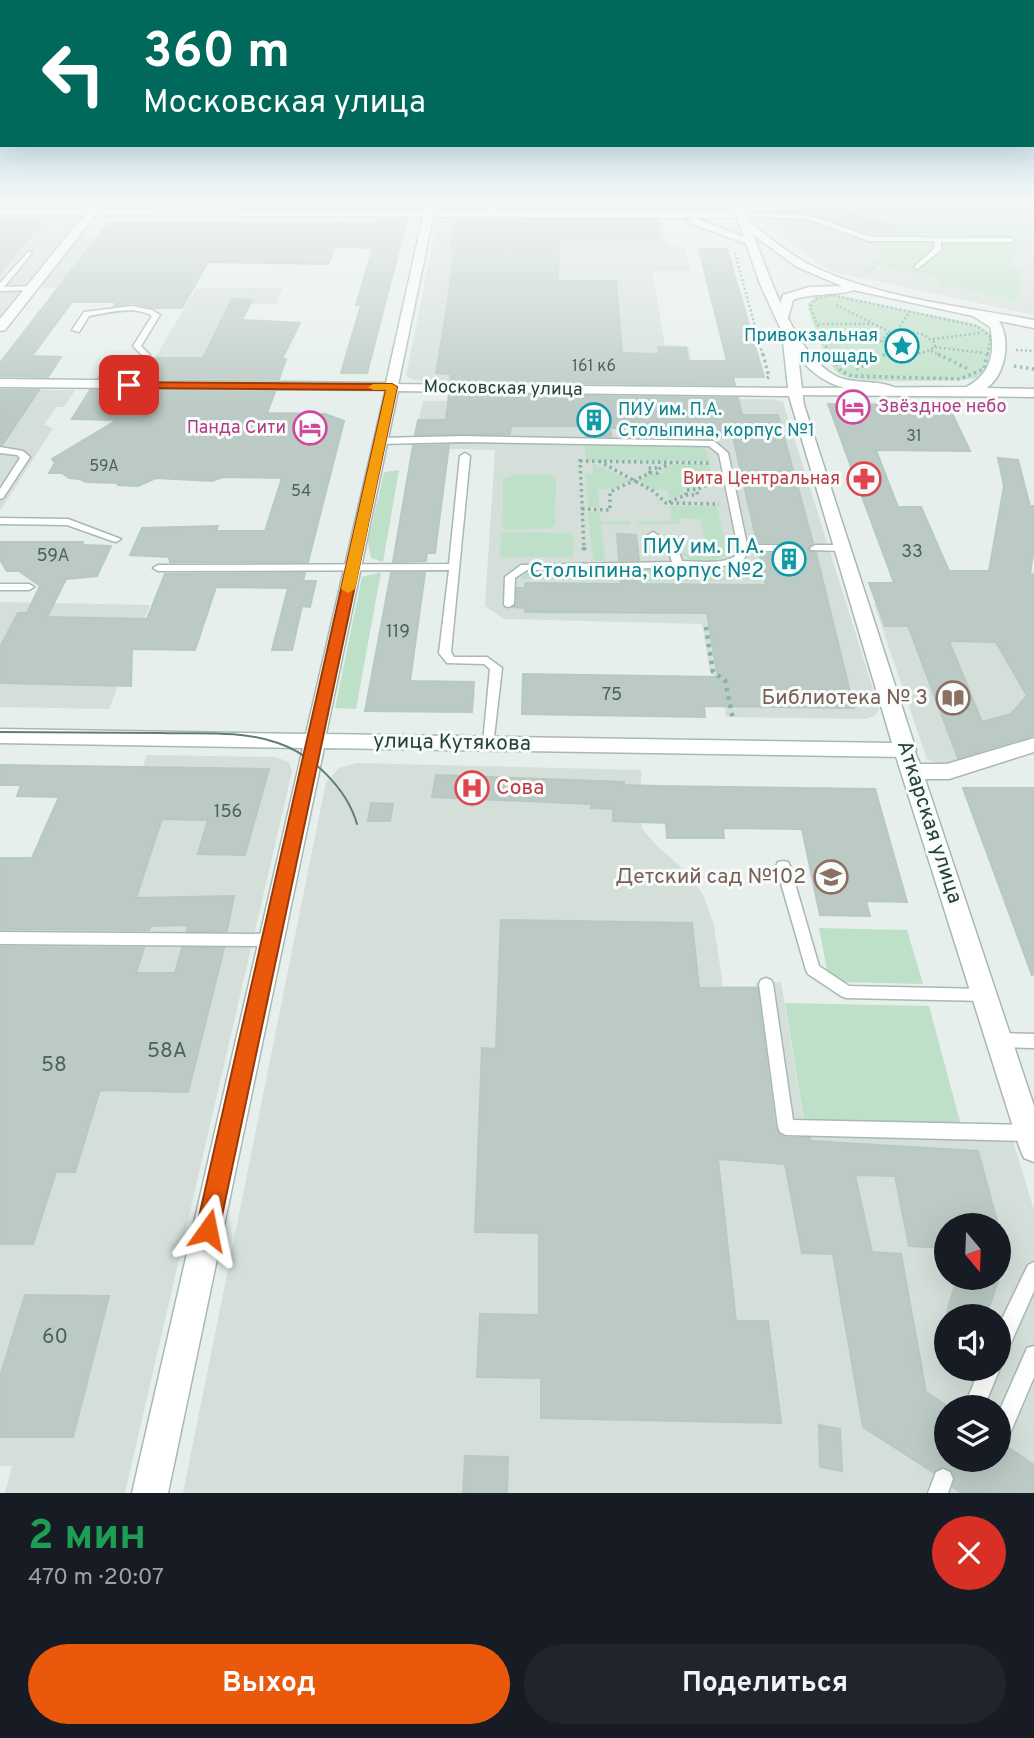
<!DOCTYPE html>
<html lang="ru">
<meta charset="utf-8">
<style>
:root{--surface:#171b24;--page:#20242c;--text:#f1f3f6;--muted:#9ea1a6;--accent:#ea580c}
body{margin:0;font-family:Overpass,sans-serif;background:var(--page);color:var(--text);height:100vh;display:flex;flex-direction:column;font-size:26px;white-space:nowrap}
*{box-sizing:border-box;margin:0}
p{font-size:23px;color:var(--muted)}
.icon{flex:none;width:38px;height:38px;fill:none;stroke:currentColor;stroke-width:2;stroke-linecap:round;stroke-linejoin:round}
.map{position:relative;height:1493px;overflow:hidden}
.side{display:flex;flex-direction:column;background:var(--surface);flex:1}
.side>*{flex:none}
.banner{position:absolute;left:0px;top:0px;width:1034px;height:147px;box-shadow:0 7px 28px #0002;background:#00695c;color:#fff;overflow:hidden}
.needle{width:46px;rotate:161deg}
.fabs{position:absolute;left:934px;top:1213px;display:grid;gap:14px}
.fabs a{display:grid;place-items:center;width:77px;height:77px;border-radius:50%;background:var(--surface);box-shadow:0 7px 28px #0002;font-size:35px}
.pin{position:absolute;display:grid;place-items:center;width:60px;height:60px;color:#fff;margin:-30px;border-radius:14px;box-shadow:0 4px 10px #0006}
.me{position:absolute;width:77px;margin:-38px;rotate:12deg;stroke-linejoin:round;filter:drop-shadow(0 0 5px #0008)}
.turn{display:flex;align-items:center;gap:24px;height:147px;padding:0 28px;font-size:32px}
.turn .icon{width:91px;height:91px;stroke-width:2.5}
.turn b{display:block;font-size:49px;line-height:60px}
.round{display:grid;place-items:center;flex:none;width:74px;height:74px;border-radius:37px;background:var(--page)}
.overview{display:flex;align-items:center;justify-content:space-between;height:119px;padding:0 28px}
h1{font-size:42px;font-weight:700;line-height:52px;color:#1e9e55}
.primary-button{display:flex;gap:14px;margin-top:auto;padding:14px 28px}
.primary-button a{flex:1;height:80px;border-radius:42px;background:var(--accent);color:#fff;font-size:28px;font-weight:700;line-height:80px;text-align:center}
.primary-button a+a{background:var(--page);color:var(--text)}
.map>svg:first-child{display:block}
.built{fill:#d4dfda;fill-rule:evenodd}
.green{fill:#bfe0c8}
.building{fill:#bbcac4;stroke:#b8c9c2;stroke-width:2;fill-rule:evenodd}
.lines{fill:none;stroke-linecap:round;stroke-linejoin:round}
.service-casing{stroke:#a8b8b2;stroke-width:3}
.minor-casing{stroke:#a8b8b2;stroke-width:3}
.tertiary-casing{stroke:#a8b8b2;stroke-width:3}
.secondary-casing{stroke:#a4bbb3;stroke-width:3}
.path-far2{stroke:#86b3a5;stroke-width:2.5;stroke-dasharray:2 2.5;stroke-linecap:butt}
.path-far1{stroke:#86b3a5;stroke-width:3.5;stroke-dasharray:2.5 3.5;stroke-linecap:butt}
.path{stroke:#86b3a5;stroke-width:4.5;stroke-dasharray:3.5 5;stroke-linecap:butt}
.service{fill:#fff;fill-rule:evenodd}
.minor{fill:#fff;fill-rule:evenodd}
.tertiary{fill:#fff;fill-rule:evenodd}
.secondary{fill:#fff;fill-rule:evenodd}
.tram{stroke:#5f7d75;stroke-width:2}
.route{fill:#ea580c;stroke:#983908;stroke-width:2}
.slow{fill:#f59e0b}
.labels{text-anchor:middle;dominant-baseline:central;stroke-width:6;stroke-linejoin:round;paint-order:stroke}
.far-number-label{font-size:16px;fill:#4a645c}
.far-culture-label{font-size:18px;fill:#0d838f;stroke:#f7fbf9;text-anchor:end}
.far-street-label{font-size:18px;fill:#24423a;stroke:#f7fbf9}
.far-hotel-label{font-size:18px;fill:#b23c85;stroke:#f7fbf9;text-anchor:start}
.far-health-label{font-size:18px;fill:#be3a42;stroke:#f7fbf9;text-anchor:end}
.number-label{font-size:18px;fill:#4a645c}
.culture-label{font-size:21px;fill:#0d838f;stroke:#f7fbf9;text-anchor:end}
.education-label{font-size:21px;fill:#785e54;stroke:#f7fbf9;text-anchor:end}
.street-label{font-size:21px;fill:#24423a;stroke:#f7fbf9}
.health-label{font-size:21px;fill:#be3a42;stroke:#f7fbf9;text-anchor:start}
.near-number-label{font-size:21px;fill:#4a645c}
</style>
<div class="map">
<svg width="1034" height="1493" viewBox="0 0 1034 1493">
<rect width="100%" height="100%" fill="#e6efeb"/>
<path class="built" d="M217 203H428L419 211 212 210Z
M437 203H728L730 211 727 213H448L437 209Z
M763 209 793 231 814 228 845 242 869 244 882 254 873 270 886 267 936 277 942 281 939 287 947 288 951 286 1019 297 1021 270 1008 268 1023 240 1033 237 1034 219V315L830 271 745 210Z
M0 216H69L79 219 0 316Z
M450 219 661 222 668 246 684 247 690 271H652L665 345 688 346 691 360H710L715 384 419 381 409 378 406 375 437 223Z
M80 237 180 238 126 288H40Z
M196 288H282L276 304H250L216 378 154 360Z
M0 390H75L64 407H56L44 425 53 428 0 511Z
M773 399 783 402 879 708 876 715 866 719 726 717 719 680 710 672 702 624 504 619 485 606 495 450 413 448 423 401Z
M1034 572V738L956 763 940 765 927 759 874 604 1012 605 1022 574Z
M0 602 150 605 109 709 0 707Z
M147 755 275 757 289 762 292 771 125 1493H5L12 1466H0V893L97 895Z
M357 763 641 770 642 829 658 847 688 873 703 895 714 925 723 986H756V982H781L804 1124 1008 1125 1034 1210V1493H183L326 782 339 768ZM947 1225H999V1278H947ZM947 1316H999V1368H947ZM947 1407H999V1460H947Z"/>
<path class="green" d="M769 203H1034L1033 237 1023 240 1008 268 1021 270 1019 297 1016 300 951 286 947 288 938 287 942 281 936 277 886 267H878L870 273 860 272 882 255 870 244 845 242 814 228 793 231 763 209 770 208Z
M830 294 976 324 986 330 993 338 987 369 976 378 961 380C937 380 854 385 838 373 825 362 812 321 807 304L816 296Z
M585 445 701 447 706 450 709 461 586 460Z
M593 463 630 480 613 489H598L599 507H588L586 475 593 474Z
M675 464H709L713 481 697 488 683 489V495L670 500 667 490H654L637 481 650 474H662L663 468Z
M399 470 383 562 371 558 368 542 384 472Z
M517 474 549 475 556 479 555 524 552 528 508 530 502 527 503 479Z
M670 506H717L728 555C716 564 691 564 681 553H707L700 519 679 518 680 524H639L638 521H672Z
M588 512H600L601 521H630V524H601L605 561H593Z
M501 532 573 533V557H500Z
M610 568 612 581 521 579 525 573 535 569Z
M637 568H729L732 581H636L634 571Z
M381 572 356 709 335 708 362 577Z
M819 928 907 930 923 984 839 982 827 970Z
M785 1003 929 1006 961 1125 804 1121Z"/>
<path class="building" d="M499 203H654L655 209 499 208Z
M765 203H818L822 213 833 208 894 227 893 232H863L809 213 781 212 765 206Z
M378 219H407L367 373H341L361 305H356L373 248 335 247 328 264 208 262 182 308H154L132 303 114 306 116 302H72L32 356 61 357 48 377 0 376V363L109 222 377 223Z
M455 220H657L660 239 559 238 558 281H616L622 353 659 354 658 347 686 348 688 361H727L699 249H727L764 377H733L735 385 450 382 451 374 436 373 448 302 454 249H450Z
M0 221H43L0 273Z
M232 299 252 300 242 320 300 323 282 359H286L279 379 140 378 152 358H203Z
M111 357 138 358 126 378 99 377Z
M0 390H39L2 445H0Z
M90 390 275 392 267 413 325 414 344 421 308 562H170L169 557 130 555 142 528 218 526 216 531H265L282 478 223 477 212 481 156 478 138 486 118 485 119 483 86 482 80 479 69 478 62 473H49L55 463 52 459 117 420 72 419Z
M449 394 738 398 742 415H778L813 543 808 549 816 553 854 708 704 706 705 717 522 714 523 674 718 677 707 613 525 612V608L513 607 517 604V588H525L526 583 621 584 620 571H640L641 584 766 585 760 554H778L785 547 778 542H757L733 437H678L676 428H610L611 436H586L585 426H511L510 434 415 435 418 420H446Z
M828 404 948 405 970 451 876 450 898 507H921L949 571H989L1004 486 998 458 1018 460 1030 506H1034V548L1030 574 1034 575V735L958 758 908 626H885L869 583H894ZM949 641 996 642 1027 696 1011 714 982 722Z
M449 445 435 553H427L426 561 393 562 413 446Z
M617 534 636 535 639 560H619Z
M0 542H83L82 545 111 546 97 576 66 579 47 617 147 619 165 574 305 573 303 581H316L310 607 302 606 292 650H272L288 588 216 587 195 650 132 649 131 686 0 683V647L18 613H27L40 586 19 571H7L0 560Z
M391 573H425L410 681 474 682 472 712 365 711Z
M0 765 269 769 245 855 198 854 208 820 162 819 136 898 234 896 227 931H187L188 925 151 926 149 930 0 929V858H32L59 797 17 796 21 785H0Z
M436 775 624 782V785L658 786 875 789 907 902 866 901 870 916 820 915 802 829 723 828 724 838H667L666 823 613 821V809L591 808V804L432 797Z
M963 788H1034V974L1032 975Z
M371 803 393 804 390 821H368Z
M501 920 692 923 699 988H757L775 1127 779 1134 786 1138H810L811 1141 978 1151 998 1225H942L947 1248 909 1246 895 1176 855 1175 872 1252 901 1254 926 1392 947 1406V1460H999V1448L1006 1446 1034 1465V1493H962L953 1487 955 1478 951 1470 942 1467 933 1472 863 1427 833 1254 802 1253 785 1164 718 1159 736 1321H768L781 1423 541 1418V1378L477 1377 480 1314 539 1315V1233L475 1232 482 1048 496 1049Z
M0 947 144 948 136 973H175L182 948H224L188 1092 100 1090 75 1172H56L33 1244H0Z
M957 1278H999L986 1316H946Z
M25 1295 109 1296 73 1437H0V1377Z
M819 1425 840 1429 842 1471 820 1467Z
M465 1456 508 1457 507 1493H463Z"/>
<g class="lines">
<defs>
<path id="service" d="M491 203H497L495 215 492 217 489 215Z
M740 213 808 215 870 237 1011 238 1014 240 1011 242H941V250L917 269 914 267 915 266 935 248 934 241H869L807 219 738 216 737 215Z
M29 251 32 253 4 287 31 286H34V290L0 291V283Z
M132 306 152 310 160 315 141 346 150 355 133 385 129 387 125 385 142 355 133 346 152 316C133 305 109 313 89 316L79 332 72 330 84 312Z
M463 436 714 441 728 453 747 545H778L783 548 778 551H749L742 562 719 567 527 570 515 578 514 604 509 607 505 606 504 604 505 577 521 565 672 562 669 552 648 535 653 532 678 549 682 561C699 561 727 566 739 553L719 454 709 446 463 442 380 444 376 441 380 438Z
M0 447 23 451 30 457 3 498 0 499V489L20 458 17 455 0 453Z
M465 453 470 456 451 652 454 657H487L502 668 493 746H485L483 743 490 669 484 664 447 663 439 653 449 570 158 571 153 568 158 565 449 564 460 456Z
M0 518 68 519 121 539 116 542 112 541 67 525 0 524Z
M815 545H841L846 548 841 551 811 550 810 548Z
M0 584H29L34 587 29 590H0Z
M783 861 788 862 790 866 819 966 849 986 985 989 990 991 992 995 990 999 985 1001 846 998 841 996 808 974 806 970 776 866 778 862Z
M0 932 271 934 276 936 278 940 276 944 271 946 0 944Z
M766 978 771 980 773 984 793 1120 1029 1125 1034 1127V1139L1029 1141 786 1135 780 1132 778 1127 759 984 761 980Z
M1000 1033 1034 1034V1048L1000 1047 995 1045 992 1040 995 1035Z
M1034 1262V1291L1006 1354 999 1356V1325L1028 1265Z
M1034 1346V1377L1006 1443 999 1446V1412L1027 1348Z
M980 1368H1000L984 1407H964Z
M943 1469 950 1472 953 1479 948 1493H928L936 1472Z"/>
<path id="minor" d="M0 209 740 212 744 213V217L695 218 757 242 747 244 689 223 687 221 691 218 0 215Z
M740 221H748C769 237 790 255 814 267 883 299 961 306 1034 320V328L999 321C1011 340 1006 374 987 388L1034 389V397L791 395 789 392 796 388 966 387C990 375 996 353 990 327L973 316 853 290C847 295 808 293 793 300L788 318H778L777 315 783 295 809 287 842 286 797 267 740 225Z
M1034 738V752L949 779H925L1034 1106V1162L1024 1158 1020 1149 894 750 898 745 905 743 912 745 920 764H947Z"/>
<path id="tertiary" d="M732 203H742C760 250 790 353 836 376 853 385 886 379 898 390L891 394C850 390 825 390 798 356L804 405 916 750 912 755 905 757 324 748 168 1493H132L303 748 0 743V729L306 734 387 384 788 388 782 332 760 284ZM398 391 789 396 892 743 326 734Z"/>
<path id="secondary" d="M94 203H105L5 330 0 331V319Z
M426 203H436L397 390 0 387V379L386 383Z"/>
</defs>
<use href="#service" class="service-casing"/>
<use href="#minor" class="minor-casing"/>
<use href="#tertiary" class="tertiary-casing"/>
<use href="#secondary" class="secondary-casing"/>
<path class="path-far2" d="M735 253 763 356
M836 305 890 332
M818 324H873
M902 331 900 326 910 311
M908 331 924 335 934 342 935 347C918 358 897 355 882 341L887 334Z
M933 339 980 333
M825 340 882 341
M935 347 983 353
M1016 350 1034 351
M931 351 941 356
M830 356 810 307 816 299 831 295 977 326 991 337 987 356
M883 356 895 350"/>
<path class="path-far1" d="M763 354 769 377 767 378
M829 354 841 371 852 376 960 379 984 369 987 354
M938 354 970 370
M1014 366 1034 369
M856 369 886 354
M580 459 584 549
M580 461 710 463
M599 461 653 491 666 503 719 504
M650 473 648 468H660
M686 495V490L698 489
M669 502 686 495H697L698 489 714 482
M582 509 610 510V492L650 473H658L660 468 670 464"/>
<path class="path" d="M584 547V555
M706 627 713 672 725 680 733 719"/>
<use href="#service" class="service"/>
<use href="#minor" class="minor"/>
<use href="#tertiary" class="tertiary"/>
<use href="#secondary" class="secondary"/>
<path class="tram" d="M0 732C54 732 107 733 161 733 199 734 241 730 278 743 313 755 347 789 357 824"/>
</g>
<linearGradient id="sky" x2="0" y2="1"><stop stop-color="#84bce0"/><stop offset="0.49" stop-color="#f4f8f6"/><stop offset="1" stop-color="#f4f8f6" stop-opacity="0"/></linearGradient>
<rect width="1034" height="412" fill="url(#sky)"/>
<path class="route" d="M126 382 392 384 397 387 219 1230 216 1238 208 1241 199 1238 196 1230 386 390 129 388 124 385Z"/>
<path class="slow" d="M392 384 397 387 355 589 348 593 341 589 386 390H373L368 387 373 384Z"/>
<defs>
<symbol id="sight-ring" viewBox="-11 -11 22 22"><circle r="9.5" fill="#f7fbf9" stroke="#0f9aa8" stroke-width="1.5"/><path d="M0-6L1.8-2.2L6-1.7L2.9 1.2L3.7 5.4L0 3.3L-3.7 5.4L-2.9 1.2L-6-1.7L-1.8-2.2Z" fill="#0f9aa8"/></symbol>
<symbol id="hotel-ring" viewBox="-11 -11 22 22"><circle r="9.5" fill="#f7fbf9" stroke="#d1479c" stroke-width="1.5"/><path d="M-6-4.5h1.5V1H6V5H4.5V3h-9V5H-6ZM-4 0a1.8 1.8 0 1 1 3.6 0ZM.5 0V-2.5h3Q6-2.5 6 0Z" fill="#d1479c"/></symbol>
<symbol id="building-ring" viewBox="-11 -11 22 22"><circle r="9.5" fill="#f7fbf9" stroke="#0f9aa8" stroke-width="1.5"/><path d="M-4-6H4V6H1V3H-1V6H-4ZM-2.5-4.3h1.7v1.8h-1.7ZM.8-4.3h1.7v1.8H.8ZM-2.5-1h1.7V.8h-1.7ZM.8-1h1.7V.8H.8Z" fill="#0f9aa8"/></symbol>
<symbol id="pharmacy-ring" viewBox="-11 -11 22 22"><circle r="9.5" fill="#f7fbf9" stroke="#e0444e" stroke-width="1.5"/><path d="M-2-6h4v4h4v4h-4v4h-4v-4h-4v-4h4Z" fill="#e0444e"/></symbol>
<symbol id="library-ring" viewBox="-11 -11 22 22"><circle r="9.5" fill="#f7fbf9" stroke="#8d6e63" stroke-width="1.5"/><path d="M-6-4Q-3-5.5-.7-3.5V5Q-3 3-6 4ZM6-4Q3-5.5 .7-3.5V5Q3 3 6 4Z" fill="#8d6e63"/></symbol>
<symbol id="hospital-ring" viewBox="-11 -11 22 22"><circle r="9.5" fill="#f7fbf9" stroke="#e0444e" stroke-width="1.5"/><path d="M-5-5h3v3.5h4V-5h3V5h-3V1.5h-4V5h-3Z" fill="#e0444e"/></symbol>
<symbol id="school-ring" viewBox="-11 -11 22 22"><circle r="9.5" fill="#f7fbf9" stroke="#8d6e63" stroke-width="1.5"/><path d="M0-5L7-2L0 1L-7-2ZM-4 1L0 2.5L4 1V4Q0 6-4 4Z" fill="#8d6e63"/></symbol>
</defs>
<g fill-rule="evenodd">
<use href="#sight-ring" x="883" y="327" width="38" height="38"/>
<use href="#hotel-ring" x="834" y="388" width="38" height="38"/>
<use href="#building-ring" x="575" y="401" width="38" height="38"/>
<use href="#hotel-ring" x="291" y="409" width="38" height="38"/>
<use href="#pharmacy-ring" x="845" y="460" width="38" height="38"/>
<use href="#building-ring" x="770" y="540" width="38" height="38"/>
<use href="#library-ring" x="934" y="679" width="38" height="38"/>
<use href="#hospital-ring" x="453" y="769" width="38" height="38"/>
<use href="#school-ring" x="812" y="858" width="38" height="38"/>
</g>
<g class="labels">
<g class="far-number-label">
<text x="594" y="367">161 к6</text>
<text x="914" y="437">31</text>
<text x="104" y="467">59А</text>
<text x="301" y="492">54</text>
</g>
<g class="far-culture-label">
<text x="878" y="336">Привокзальная<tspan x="878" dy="21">площадь</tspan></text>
<text x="618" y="410" text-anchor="start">ПИУ им. П.А.<tspan x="618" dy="21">Столыпина, корпус №1</tspan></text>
</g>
<g class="far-street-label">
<text transform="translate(503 389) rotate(1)">Московская улица</text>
</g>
<g class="far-hotel-label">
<text x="878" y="407">Звёздное небо</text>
<text x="286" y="428" text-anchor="end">Панда Сити</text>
</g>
<g class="far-health-label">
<text x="840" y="479">Вита Центральная</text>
</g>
<g class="number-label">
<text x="912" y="552">33</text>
<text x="53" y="556">59А</text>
<text x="398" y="632">119</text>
<text x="612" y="695">75</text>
<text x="228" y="812">156</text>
</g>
<g class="culture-label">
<text x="764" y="547">ПИУ им. П.А.<tspan x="764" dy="24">Столыпина, корпус №2</tspan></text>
</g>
<g class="education-label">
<text x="928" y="698">Библиотека № 3</text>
<text x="806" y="877">Детский сад №102</text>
</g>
<g class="street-label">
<text transform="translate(452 743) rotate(1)">улица Кутякова</text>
<text transform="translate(929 822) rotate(72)">Аткарская улица</text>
</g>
<g class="health-label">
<text x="496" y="788">Сова</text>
</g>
<g class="near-number-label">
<text x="167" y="1051">58А</text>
<text x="54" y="1065">58</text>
<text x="55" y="1337">60</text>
</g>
</g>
</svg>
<div class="fabs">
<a><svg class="needle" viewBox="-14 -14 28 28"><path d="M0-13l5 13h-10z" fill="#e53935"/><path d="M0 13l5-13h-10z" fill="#9ea1a6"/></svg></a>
<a><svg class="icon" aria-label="sound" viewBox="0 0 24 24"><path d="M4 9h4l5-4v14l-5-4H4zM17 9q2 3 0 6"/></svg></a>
<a><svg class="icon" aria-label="layers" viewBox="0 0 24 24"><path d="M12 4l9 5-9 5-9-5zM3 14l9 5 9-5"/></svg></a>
</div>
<div class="pin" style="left:129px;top:385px;background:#d93025"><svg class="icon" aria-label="arrive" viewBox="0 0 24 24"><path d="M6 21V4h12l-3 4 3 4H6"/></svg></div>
<svg class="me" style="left:208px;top:1230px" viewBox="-20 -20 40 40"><path d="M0-17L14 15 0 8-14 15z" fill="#ea580c" stroke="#fff" stroke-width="4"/></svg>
<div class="banner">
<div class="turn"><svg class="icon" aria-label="left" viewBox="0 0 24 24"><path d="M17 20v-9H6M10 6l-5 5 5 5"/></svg><div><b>360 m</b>Московская улица</div></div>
</div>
</div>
<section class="side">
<div class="overview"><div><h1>2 мин</h1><p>470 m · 20:07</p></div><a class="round" style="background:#d93025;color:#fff"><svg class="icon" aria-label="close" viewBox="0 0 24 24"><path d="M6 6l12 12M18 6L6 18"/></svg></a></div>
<div class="primary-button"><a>Выход</a><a>Поделиться</a></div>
</section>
